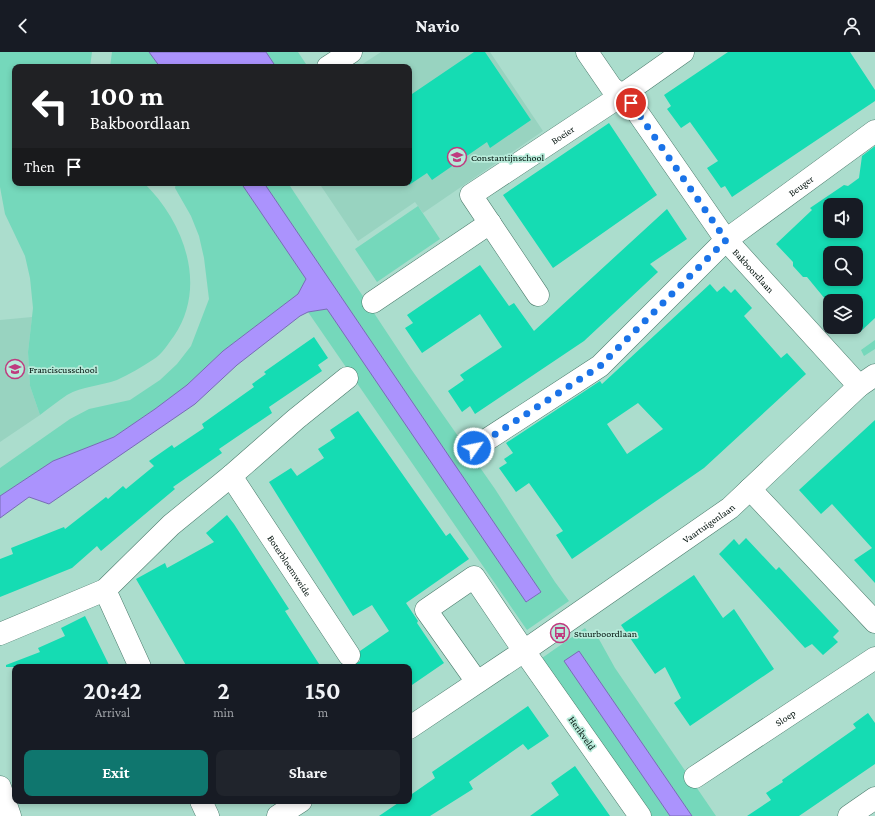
<!DOCTYPE html>
<style>
:root{--surface:#171b24;--page:#20242c;--text:#f1f3f6;--muted:#9ea1a6;--accent:#0f766e}
body{margin:0;font-family:"Crimson Pro",serif;background:var(--page);color:var(--text);height:100vh;display:flex;flex-direction:column;font-size:15px;white-space:nowrap}
*{box-sizing:border-box;margin:0}
p{font-size:13px;color:var(--muted)}
.icon{flex:none;width:22px;height:22px;fill:none;stroke:currentColor;stroke-width:2;stroke-linecap:round;stroke-linejoin:round}
.map{position:relative;flex:1;overflow:hidden}
.side{position:absolute;left:12px;top:612px;width:400px;height:140px;display:flex;flex-direction:column;background:var(--surface);border-radius:8px;box-shadow:0 2px 6px #0003}
.side>*{flex:none}
.guide{position:absolute;left:12px;top:12px;width:400px;height:122px;border-radius:8px;box-shadow:0 2px 6px #0003;background:#202124;color:#fff;overflow:hidden}
.tools{position:absolute;left:823px;top:146px;display:grid;gap:8px}
.tools a{display:grid;place-items:center;width:40px;height:40px;border-radius:8px;background:var(--surface);box-shadow:0 2px 6px #0003;font-size:20px}
.pin{position:absolute;display:grid;place-items:center;width:34px;height:34px;color:#fff;margin:-17px;border:2px solid #fff;border-radius:50%;box-shadow:0 1px 4px #0007}
.me{position:absolute;width:44px;margin:-22px;rotate:57deg;stroke-linejoin:round;filter:drop-shadow(0 0 3px #0008)}
.turn{display:flex;align-items:center;gap:14px;height:84px;padding:0 12px;font-size:18px}
.turn .icon{width:52px;height:52px;stroke-width:2.5}
.turn b{display:block;font-size:28px;line-height:34px}
.then{display:flex;align-items:center;height:38px;padding:0 12px;background:#0003;gap:8px;font-size:15px}
.eta{display:flex;justify-content:space-evenly;align-items:center;height:68px;text-align:center}
.eta b{font-size:24px;font-weight:700;line-height:28px}
.action{display:flex;gap:8px;margin-top:auto;padding:8px 12px}
.action a{flex:1;height:46px;border-radius:8px;background:var(--accent);color:#fff;font-size:16px;font-weight:700;line-height:46px;text-align:center}
.action a+a{background:var(--page);color:var(--text)}
header{display:flex;justify-content:space-between;align-items:center;height:52px;padding:0 12px;background:var(--surface);font-size:18px;font-weight:700}
.map>svg:first-child{display:block}
.built{fill:#98d3c0}
.green{fill:#75d8bb}
.water{fill:#ab93fd;stroke:#786cb5}
.building{fill:#15dcb3;fill-rule:evenodd}
.lines{fill:none;stroke-linecap:round;stroke-linejoin:round}
.minor-casing{stroke:#4c7c6d;stroke-width:23}
.minor{stroke:#fff;stroke-width:22}
.route{stroke:#1a73e8;stroke-width:7;stroke-dasharray:0 12.6}
.labels{text-anchor:middle;dominant-baseline:central;stroke-width:3.5;stroke-linejoin:round;paint-order:stroke}
.street-label{font-size:10px;fill:#01110c;stroke:#b8ebda}
.poi-label{font-size:10px;fill:#01110c;stroke:#b8ebda;text-anchor:start}
</style>
<header><svg class="icon" aria-label="back" viewBox="0 0 24 24"><path d="M15 5l-7 7 7 7"/></svg>Navio<svg class="icon" aria-label="person" viewBox="0 0 24 24"><circle cx="12" cy="8" r="4"/><path d="M4 21q1-7 8-7t8 7"/></svg></header>
<div class="map">
<svg width="875" height="764" viewBox="0 0 875 764">
<rect width="100%" height="100%" fill="#abddcd"/>
<path class="built" d="M381 0H490L543 79 423 161 415 150 358 189 319 131H409V15H358Z
M32 265 28 300 30 334 40 363 0 390V268Z"/>
<path class="green" d="M0 0H92L90 15H15V131H144C184 170 208 234 174 284 168 292 162 302 154 307 142 315 130 322 117 328 101 334 82 334 67 343 58 349 49 356 40 363L30 334 28 300 33 256 30 226 25 204 5 162 0 135Z
M112 0H149L160 15H110Z
M266 0H298L308 15H276Z
M176 131H241L306 227 298 242 223 299 187 333 155 357 114 385 53 409 0 444V416L70 367 89 357 130 348 160 328 177 312 191 294 209 247 204 206 199 184 191 164 175 136Z
M264 131H288L411 317 495 437 555 530 569 549 527 578 308 260 327 257 527 550 541 540Z
M418 154 440 187 377 230 355 197Z
M875 288V297L864 304 861 298Z
M585 576 589 582 595 580 615 616 716 764H692L579 599 564 609 670 764H649L642 752 542 606Z"/>
<path class="water" d="M149 0H266L276 15H160Z
M241 131H264L541 540 526 550 327 257 308 260 300 264 237 313 195 352 49 452 29 445 0 466V444L53 409 114 385 155 357 187 333 223 299 298 242 306 227Z
M579 599 692 764H670L564 609Z"/>
<path class="building" d="M474 0H485L531 68 490 96 487 90 432 128 427 121 409 133V44Z
M728 0H850L875 38V49L732 145 725 134 721 136 707 116 718 109 690 70 681 76 667 57 671 54 664 43Z
M609 71 657 143 553 216 503 143Z
M875 94V266L859 281 854 276 850 275H856V249H830V253L807 225H803L793 214V210L776 192 812 158 810 156 844 133 848 134 859 126 862 104ZM830 153H856V179H830ZM830 201H856V227H830Z
M667 157 687 187 650 212 658 220 584 289 475 362 470 354 462 360 448 339 464 328 460 323 502 295 480 262 422 301 405 276 413 271 407 263 480 213 509 254 514 251 534 279Z
M710 232 717 240 724 234 731 241 735 237 752 256 744 264 781 306 787 301 806 322 704 416 572 507 556 483 563 479 529 431 516 440 499 416 507 411 504 407 513 401 506 391 600 329 602 332ZM638 351 663 377 627 402 607 372Z
M314 285 328 306 318 313 322 319 269 355 272 361 219 397 222 401 173 435 175 437 101 499 97 494 72 516 0 545V507L13 502 11 496 64 475 65 477 106 445 108 447 123 434 126 437 154 414 149 409 172 393 174 396 204 376 202 372 254 335 252 332 266 322 264 320Z
M358 359 446 484 450 481 469 507 406 551 418 569 417 571 444 611 409 635V615H351L360 609V599L389 579 372 553 353 564 269 430 291 416 297 424 324 406 318 397 335 386 330 378Z
M875 368V531L854 508 872 496 832 452 821 462 799 438Z
M227 463 234 472 289 557 285 559 321 615H187L136 527 165 511 167 516 214 490 206 481Z
M746 486 776 518 779 515 839 579 833 585 838 590 823 603 812 592 805 596 719 502 734 487 739 493Z
M694 523 723 566 734 557 774 617 690 674 674 651 681 646 665 615 655 622 621 573Z
M85 564 110 615H6V613L40 600 38 596 65 584 61 576Z
M528 654 549 684 528 698 523 692 469 730 473 737 430 764H379L401 749H409V744L435 726 432 720Z
M868 661 875 671V712L799 764H747L771 748 766 741 783 730 782 728 856 676 853 672Z
M575 714 610 764H530L559 743 551 731Z"/>
<g class="lines">
<defs>
<g id="minor">
<path id="s1" d="M587 0 611 35 631 51 726 188 859 334"/>
<path d="M328 15 351 0"/>
<path id="s2" d="M538 243 471 143 622 43 683 0"/>
<path d="M373 250 490 171"/>
<path id="s3" d="M474 396 600 314 726 188 875 79"/>
<path id="s4" d="M231 424 349 603"/>
<path d="M750 437 875 570"/>
<path d="M105 538 140 615"/>
<path d="M0 582 105 538 171 473 231 424 296 367 347 326"/>
<path d="M409 676 524 599 474 525 426 558 477 630"/>
<path id="s5" d="M695 725 875 606"/>
<path d="M0 735 10 764"/>
<path d="M201 749 208 764"/>
<path d="M278 764 301 749"/>
<path id="s6" d="M640 764 524 599 730 456 859 334 875 323"/>
<path d="M849 764 875 746"/>
</g>
</defs>
<use href="#minor" class="minor-casing"/>
<use href="#minor" class="minor"/>
</g>
<g class="lines">
<path class="route" d="M474 396 600 314 726 188 631 51"/>
</g>
<defs>
<symbol id="school-ring" viewBox="-11 -11 22 22"><circle r="9.5" fill="#b8ebda" stroke="#bf3b7f" stroke-width="1.5"/><path d="M0-5L7-2L0 1L-7-2ZM-4 1L0 2.5L4 1V4Q0 6-4 4Z" fill="#bf3b7f"/></symbol>
<symbol id="bus-ring" viewBox="-11 -11 22 22"><circle r="9.5" fill="#b8ebda" stroke="#bf3b7f" stroke-width="1.5"/><path d="M-5-6H5V4H4V6H2V4H-2V6H-4V4H-5ZM-3.5-4V0h7V-4ZM-3.5 1.2v1.5H-2V1.2ZM2 1.2v1.5H3.5V1.2Z" fill="#bf3b7f"/></symbol>
</defs>
<g fill-rule="evenodd">
<use href="#school-ring" x="446" y="94" width="22" height="22"/>
<use href="#school-ring" x="4" y="306" width="22" height="22"/>
<use href="#bus-ring" x="549" y="570" width="22" height="22"/>
</g>
<g class="labels">
<g class="street-label">
<text stroke="none"><textPath href="#s2" startOffset="230">Boeier</textPath></text>
<text stroke="none"><textPath href="#s3" startOffset="421">Beuger</textPath></text>
<text stroke="none"><textPath href="#s1" startOffset="276">Bakboordlaan</textPath></text>
<text stroke="none"><textPath href="#s6" startOffset="426">Vaartuigenlaan</textPath></text>
<text stroke="none"><textPath href="#s4" startOffset="107">Boterbloemweide</textPath></text>
<text stroke="none"><textPath href="#s5" startOffset="108">Sloep</textPath></text>
<text transform="translate(582 681) rotate(55)">Herikveld</text>
</g>
<g class="poi-label">
<text x="471" y="105">Constantijnschool</text>
<text x="29" y="317">Franciscusschool</text>
<text x="574" y="581">Stuurboordlaan</text>
</g>
</g>
</svg>
<div class="tools">
<a><svg class="icon" aria-label="sound" viewBox="0 0 24 24"><path d="M4 9h4l5-4v14l-5-4H4zM17 9q2 3 0 6"/></svg></a>
<a><svg class="icon" aria-label="search" viewBox="0 0 24 24"><circle cx="10" cy="10" r="6"/><path d="M15 15l6 6"/></svg></a>
<a><svg class="icon" aria-label="layers" viewBox="0 0 24 24"><path d="M12 4l9 5-9 5-9-5zM3 14l9 5 9-5"/></svg></a>
</div>
<div class="pin" style="left:631px;top:51px;background:#d93025"><svg class="icon" aria-label="arrive" viewBox="0 0 24 24"><path d="M6 21V4h12l-3 4 3 4H6"/></svg></div>
<svg class="me" style="left:474px;top:396px" viewBox="-20 -20 40 40"><circle r="17" fill="#1a73e8" stroke="#fff" stroke-width="3"/><path d="M0-11L8 9 0 5-8 9z" fill="#fff"/></svg>
<div class="guide">
<div class="turn"><svg class="icon" aria-label="left" viewBox="0 0 24 24"><path d="M17 20v-9H6M10 6l-5 5 5 5"/></svg><div><b>100 m</b>Bakboordlaan</div></div>
<div class="then">Then<svg class="icon" aria-label="arrive" viewBox="0 0 24 24"><path d="M6 21V4h12l-3 4 3 4H6"/></svg></div>
</div>
<section class="side">
<div class="eta">
<div><b>20:42</b><p>Arrival</p></div>
<div><b>2</b><p>min</p></div>
<div><b>150</b><p>m</p></div>
</div>
<div class="action"><a>Exit</a><a>Share</a></div>
</section>
</div>
